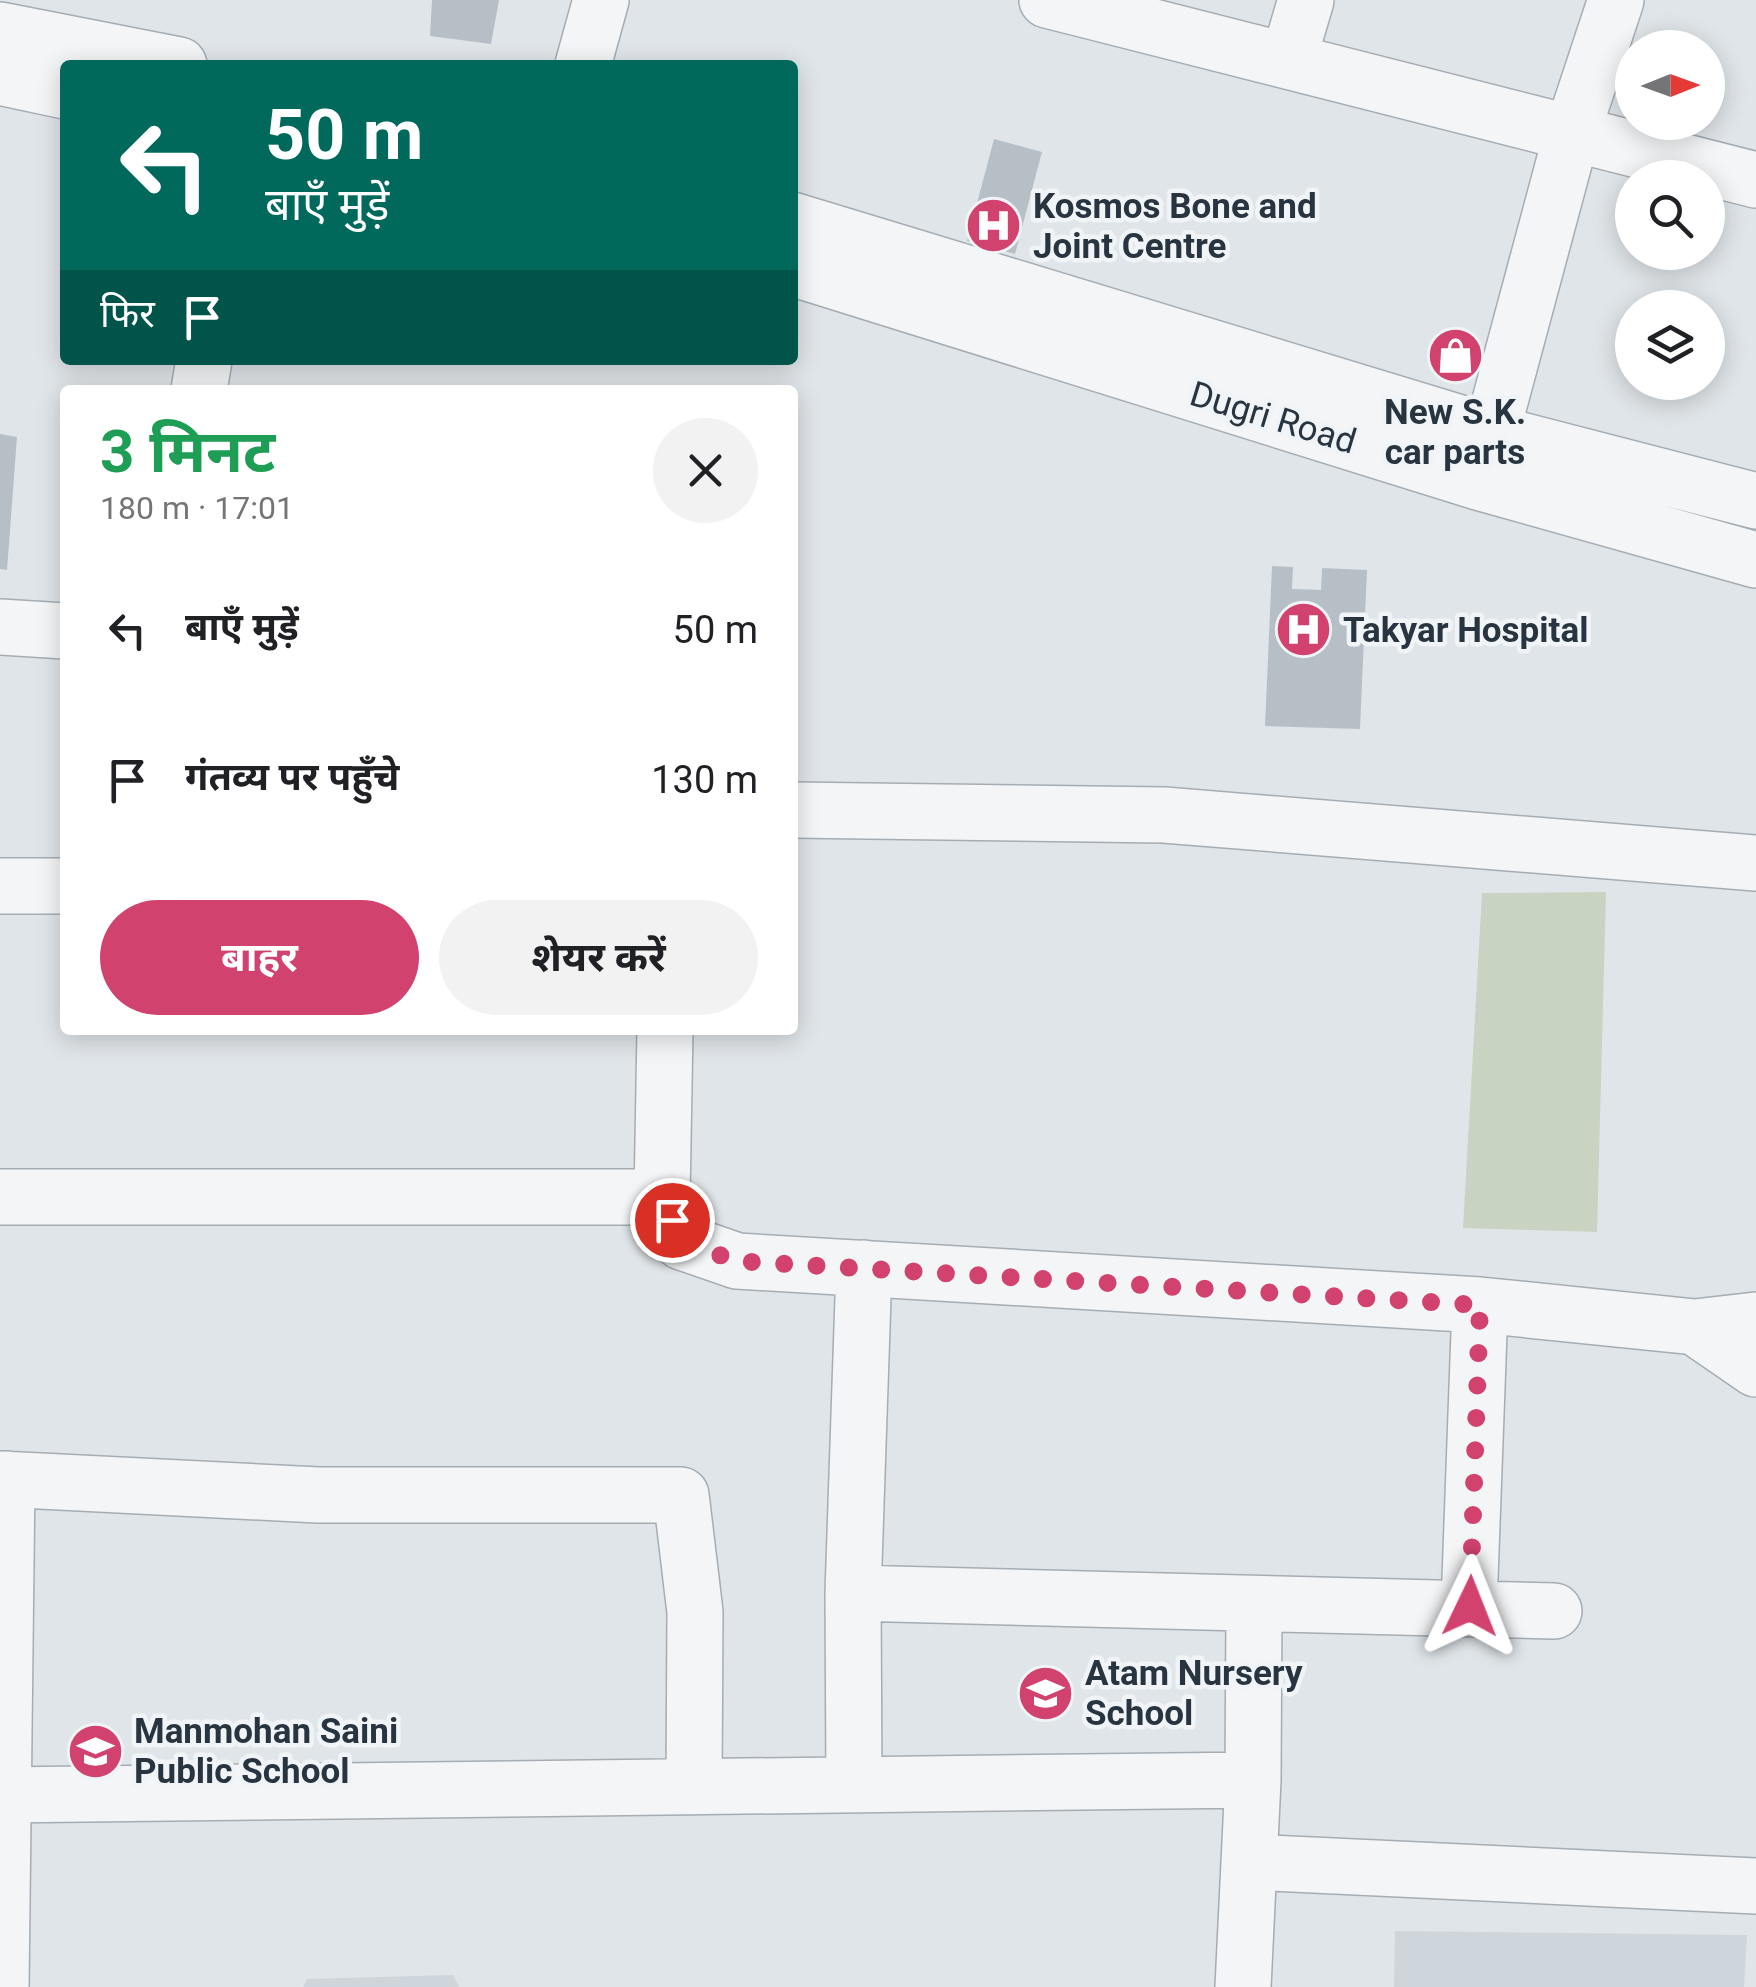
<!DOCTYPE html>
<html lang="hi">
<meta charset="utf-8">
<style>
:root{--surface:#fff;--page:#f2f2f2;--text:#202124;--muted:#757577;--accent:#d1426f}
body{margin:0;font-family:Roboto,"Noto Sans Devanagari",sans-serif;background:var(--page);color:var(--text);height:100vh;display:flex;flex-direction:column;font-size:38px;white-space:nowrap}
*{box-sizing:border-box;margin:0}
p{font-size:32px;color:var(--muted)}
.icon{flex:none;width:55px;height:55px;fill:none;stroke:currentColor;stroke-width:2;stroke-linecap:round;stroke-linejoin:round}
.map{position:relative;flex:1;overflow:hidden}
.panel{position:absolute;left:60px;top:385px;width:738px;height:650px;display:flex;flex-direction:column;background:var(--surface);border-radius:10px;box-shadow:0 5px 25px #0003}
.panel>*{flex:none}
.top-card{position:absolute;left:60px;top:60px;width:738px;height:305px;border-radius:10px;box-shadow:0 5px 25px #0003;background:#00695c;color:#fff;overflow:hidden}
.needle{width:65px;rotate:89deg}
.fabs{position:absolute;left:1615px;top:30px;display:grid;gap:20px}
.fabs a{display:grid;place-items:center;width:110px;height:110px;border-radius:50%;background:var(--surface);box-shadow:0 5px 25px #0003;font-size:50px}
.pin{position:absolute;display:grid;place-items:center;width:85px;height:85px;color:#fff;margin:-42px;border:5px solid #fff;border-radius:50%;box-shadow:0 2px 10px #0007}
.me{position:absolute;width:110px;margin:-55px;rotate:2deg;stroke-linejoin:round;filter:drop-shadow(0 0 8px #0008)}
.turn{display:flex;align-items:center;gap:35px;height:210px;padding:0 40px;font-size:45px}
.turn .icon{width:130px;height:130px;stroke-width:2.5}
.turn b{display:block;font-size:70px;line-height:85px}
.then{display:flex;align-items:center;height:95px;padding:0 40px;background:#0003;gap:20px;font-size:38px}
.round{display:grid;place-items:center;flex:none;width:105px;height:105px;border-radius:52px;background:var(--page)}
.head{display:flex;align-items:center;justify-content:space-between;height:170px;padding:0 40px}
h1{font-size:60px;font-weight:700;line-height:75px;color:#1e9e55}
.primary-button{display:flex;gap:20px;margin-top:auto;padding:20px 40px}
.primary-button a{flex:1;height:115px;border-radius:60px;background:var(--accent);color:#fff;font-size:40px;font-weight:700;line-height:115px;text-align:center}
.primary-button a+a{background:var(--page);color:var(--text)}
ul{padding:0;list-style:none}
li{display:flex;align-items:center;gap:30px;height:150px;padding:0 40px}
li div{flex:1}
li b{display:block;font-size:38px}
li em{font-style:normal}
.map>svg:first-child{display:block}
.built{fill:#ced5db}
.green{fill:#c9d3c1}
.building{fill:#b7bfc6}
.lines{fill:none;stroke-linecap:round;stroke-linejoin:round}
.minor-casing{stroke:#a5adb3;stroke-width:58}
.minor{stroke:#f3f5f7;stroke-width:55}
.route{stroke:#d1426f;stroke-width:18;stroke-dasharray:0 32.4}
.labels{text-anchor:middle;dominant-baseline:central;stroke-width:9;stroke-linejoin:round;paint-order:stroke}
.poi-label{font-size:35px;font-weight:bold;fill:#283541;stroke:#f0f4f7;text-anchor:start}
.street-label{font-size:35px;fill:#283541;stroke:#f0f4f7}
</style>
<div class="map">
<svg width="1756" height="1987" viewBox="0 0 1756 1987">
<rect width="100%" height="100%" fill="#e0e5e9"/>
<path class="built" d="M1395 1931 1747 1935 1744 1987H1394Z
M453 1975 459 1987H303L307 1979Z"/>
<path class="green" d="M1606 892 1597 1232 1463 1228 1482 893Z"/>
<path class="building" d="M432 0H499L491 44 430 36Z
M994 139 1042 152 1015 254 967 241Z
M0 434 17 437 7 570 0 569Z
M1272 566 1293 567 1292 589 1321 590 1322 568 1367 570 1360 729 1265 726Z"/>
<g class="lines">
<defs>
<path id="minor" d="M1047 0 1756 180
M0 30 179 65
M1288 61 1306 0
M583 65 601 0
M0 77 65 91
M792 220 1493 433 1756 501
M792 268 1478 482 1756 560
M199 390 204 360
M1482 468 1572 133 1616 0
M0 627 65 631
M792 810 1164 815 1756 863
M0 886H65
M665 1030 662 1197 682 1242 737 1261 1480 1305 1695 1327 1756 1320
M0 1197H662
M1695 1327 1756 1369
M0 1479 318 1495H681L695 1612 694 1787
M853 1593 1554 1611
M1469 1606 1480 1305
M854 1785 853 1593 864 1268
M0 1795 1253 1780
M1250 1862 1756 1886
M1 1987 7 1479
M1243 1987 1253 1780 1254 1606"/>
</defs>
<use href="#minor" class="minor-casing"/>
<use href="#minor" class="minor"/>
</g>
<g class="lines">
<path class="route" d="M672 1220 682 1242 737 1261 1480 1305 1470 1606"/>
</g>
<defs>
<symbol id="hospital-disc" viewBox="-11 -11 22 22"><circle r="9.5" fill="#d1426f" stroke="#f0f4f7"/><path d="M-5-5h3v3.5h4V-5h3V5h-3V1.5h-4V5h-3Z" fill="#fff"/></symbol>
<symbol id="shop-disc" viewBox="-11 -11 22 22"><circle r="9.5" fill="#d1426f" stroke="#f0f4f7"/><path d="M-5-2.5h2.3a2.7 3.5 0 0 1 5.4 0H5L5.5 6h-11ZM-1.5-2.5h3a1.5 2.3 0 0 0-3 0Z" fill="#fff"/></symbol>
<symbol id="school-disc" viewBox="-11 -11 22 22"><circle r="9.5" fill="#d1426f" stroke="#f0f4f7"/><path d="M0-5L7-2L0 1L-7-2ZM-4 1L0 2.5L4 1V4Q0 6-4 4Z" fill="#fff"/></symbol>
</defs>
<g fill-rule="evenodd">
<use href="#hospital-disc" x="962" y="194" width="63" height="63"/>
<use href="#shop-disc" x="1424" y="324" width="63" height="63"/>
<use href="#hospital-disc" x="1272" y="598" width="63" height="63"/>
<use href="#school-disc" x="1014" y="1662" width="63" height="63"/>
<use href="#school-disc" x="64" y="1720" width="63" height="63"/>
</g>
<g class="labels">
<g class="poi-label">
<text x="1033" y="206">Kosmos Bone and<tspan x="1033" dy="40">Joint Centre</tspan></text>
<text x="1455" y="412" text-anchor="middle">New S.K.<tspan x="1455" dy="40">car parts</tspan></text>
<text x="1343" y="630">Takyar Hospital</text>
<text x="1085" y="1673">Atam Nursery<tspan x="1085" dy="40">School</tspan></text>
<text x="134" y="1731">Manmohan Saini<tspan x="134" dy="40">Public School</tspan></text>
</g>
<g class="street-label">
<text transform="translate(1273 418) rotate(17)">Dugri Road</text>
</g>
</g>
</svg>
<div class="fabs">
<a><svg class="needle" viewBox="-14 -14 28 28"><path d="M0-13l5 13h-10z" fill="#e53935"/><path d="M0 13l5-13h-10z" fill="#757577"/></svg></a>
<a><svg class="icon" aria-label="search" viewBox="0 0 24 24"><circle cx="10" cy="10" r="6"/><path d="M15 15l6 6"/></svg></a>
<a><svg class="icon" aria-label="layers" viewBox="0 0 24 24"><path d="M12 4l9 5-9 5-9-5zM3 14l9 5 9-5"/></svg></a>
</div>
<div class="pin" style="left:672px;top:1220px;background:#d93025"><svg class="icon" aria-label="arrive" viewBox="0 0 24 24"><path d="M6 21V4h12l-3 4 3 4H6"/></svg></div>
<svg class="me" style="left:1470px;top:1606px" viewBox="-20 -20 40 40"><path d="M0-17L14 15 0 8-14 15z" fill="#d1426f" stroke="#fff" stroke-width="4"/></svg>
<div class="top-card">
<div class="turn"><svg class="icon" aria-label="left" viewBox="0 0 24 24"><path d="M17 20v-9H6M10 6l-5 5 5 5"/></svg><div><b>50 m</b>बाएँ मुड़ें</div></div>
<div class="then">फिर<svg class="icon" aria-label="arrive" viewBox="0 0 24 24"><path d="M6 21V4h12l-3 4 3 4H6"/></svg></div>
</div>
<section class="panel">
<div class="head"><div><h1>3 मिनट</h1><p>180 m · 17:01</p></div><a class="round"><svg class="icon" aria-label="close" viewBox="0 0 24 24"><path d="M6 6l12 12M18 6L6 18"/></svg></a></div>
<ul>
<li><svg class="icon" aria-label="left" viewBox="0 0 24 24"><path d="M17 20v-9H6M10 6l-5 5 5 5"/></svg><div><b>बाएँ मुड़ें</b></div><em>50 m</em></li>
<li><svg class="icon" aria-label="arrive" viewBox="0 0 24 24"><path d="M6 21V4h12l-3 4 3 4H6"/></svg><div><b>गंतव्य पर पहुँचे</b></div><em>130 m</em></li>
</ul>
<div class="primary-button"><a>बाहर</a><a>शेयर करें</a></div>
</section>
</div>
